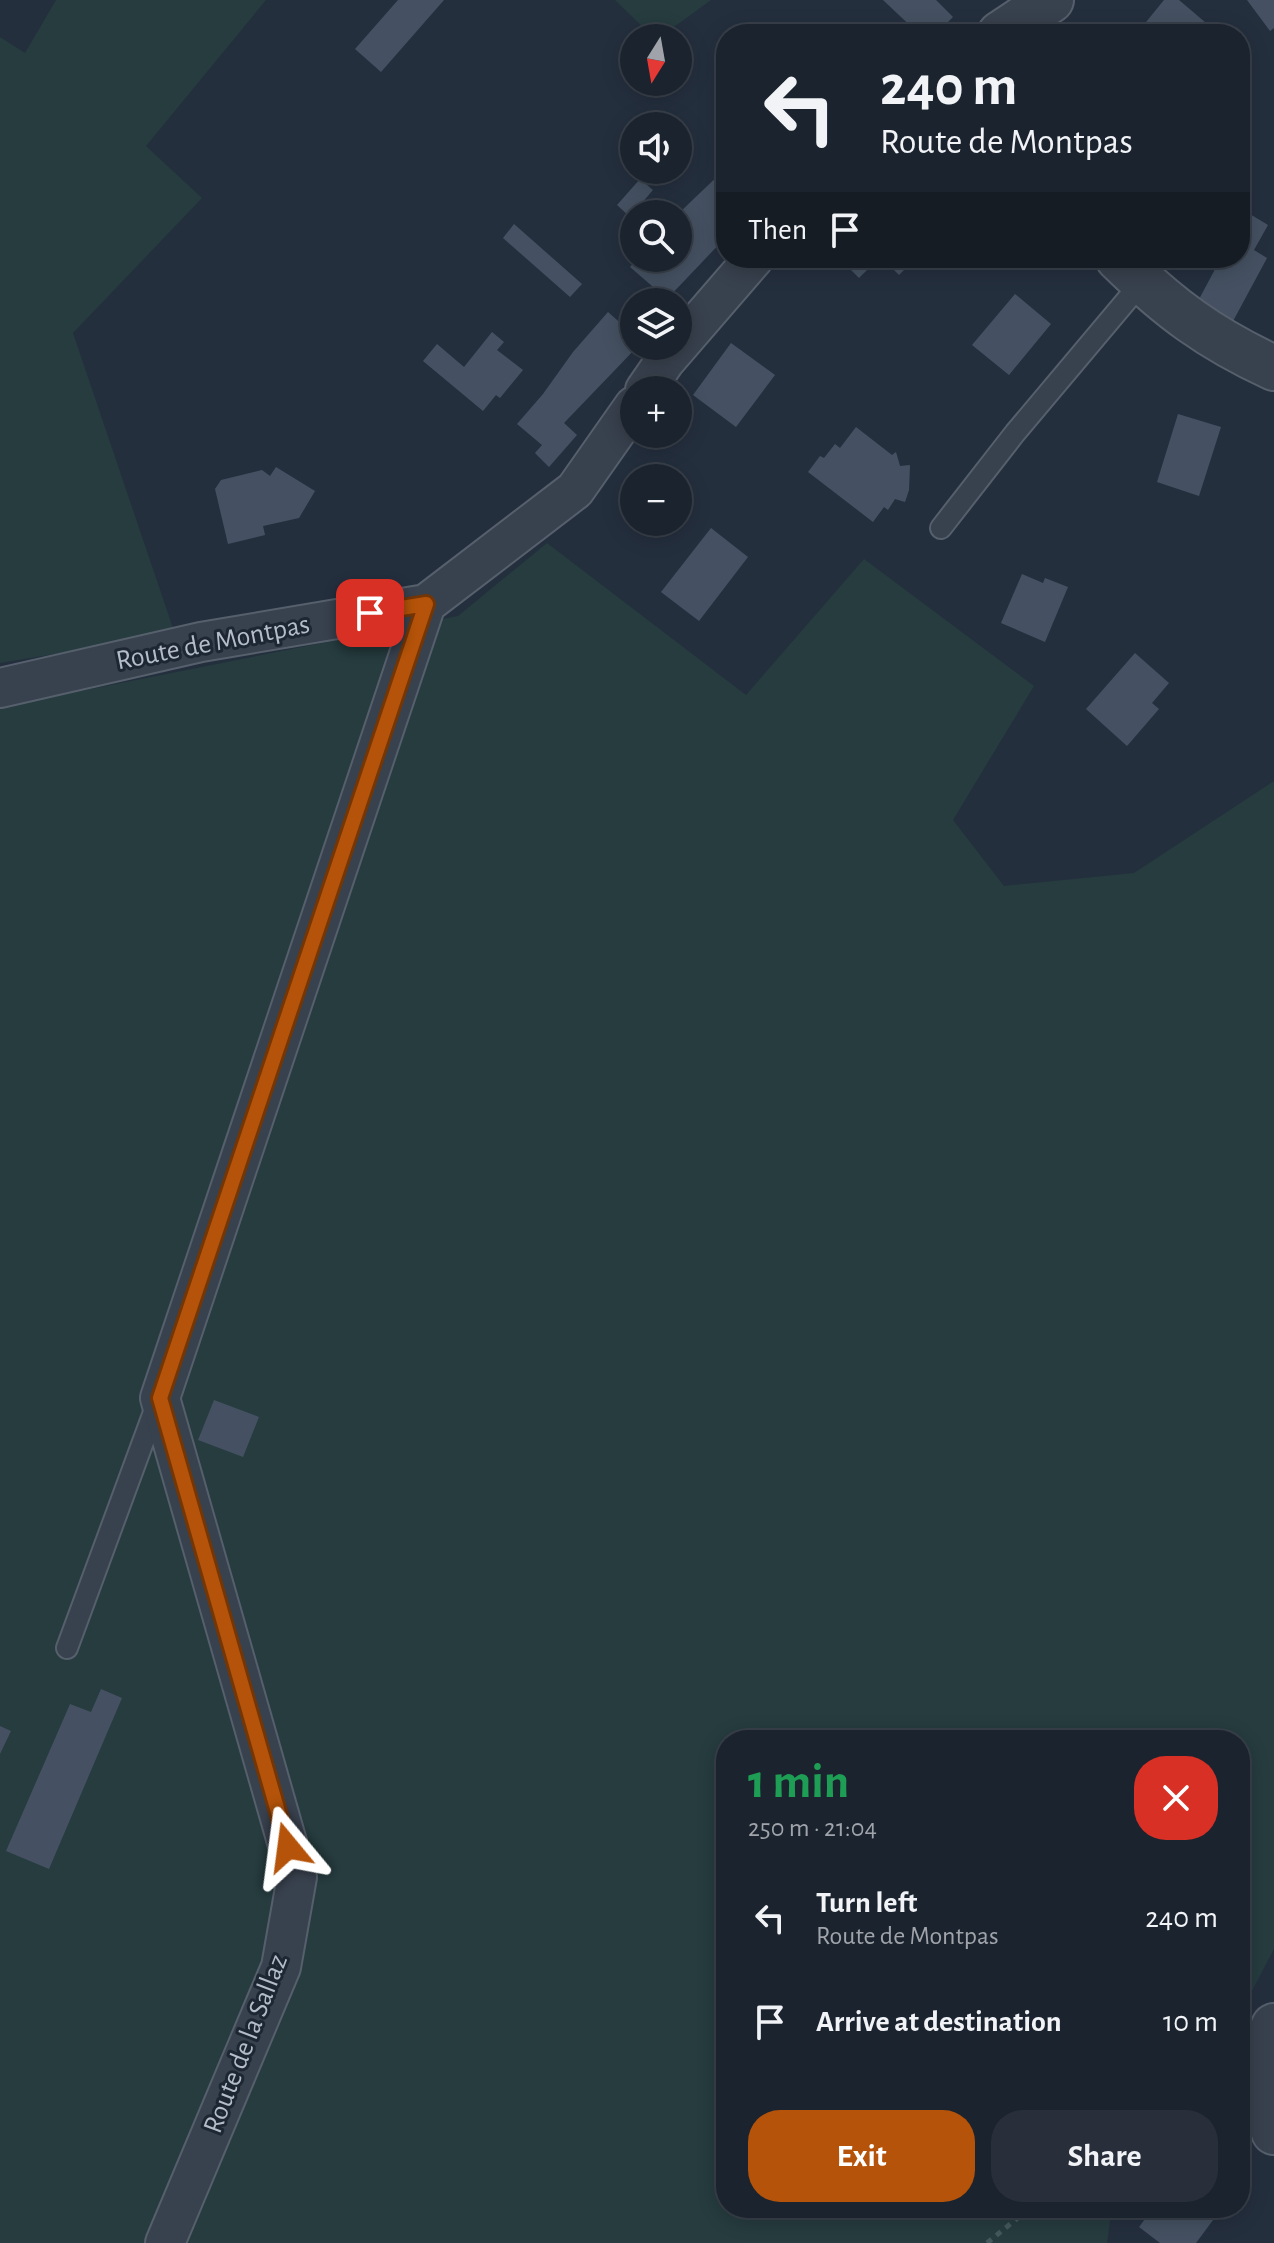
<!DOCTYPE html>
<meta charset="utf-8">
<style>
:root{--surface:#1b232e;--page:#282f3a;--text:#f1f3f6;--muted:#a0a4aa;--line:#39404a;--accent:#b45309}
body{margin:0;font-family:"Alegreya Sans",sans-serif;background:var(--page);color:var(--text);height:100vh;display:flex;flex-direction:column;font-size:30px;white-space:nowrap}
*{box-sizing:border-box;margin:0}
p{font-size:26px;color:var(--muted)}
.icon{flex:none;width:44px;height:44px;fill:none;stroke:currentColor;stroke-width:2;stroke-linecap:round;stroke-linejoin:round}
.map{position:relative;flex:1;overflow:hidden}
.drawer{position:absolute;left:716px;top:1730px;width:534px;height:488px;display:flex;flex-direction:column;background:var(--surface);border-radius:32px;box-shadow:0 4px 20px #0003,0 0 0 2px var(--line)}
.drawer>*{flex:none}
.banner{position:absolute;left:716px;top:24px;width:534px;height:244px;border-radius:32px;box-shadow:0 4px 20px #0003,0 0 0 2px var(--line);background:#1b232e;color:var(--text);overflow:hidden}
.needle{width:52px;rotate:191deg}
.tools{position:absolute;left:620px;top:24px;display:grid;gap:16px}
.tools a{display:grid;place-items:center;width:72px;height:72px;border-radius:50%;background:var(--surface);box-shadow:0 4px 20px #0003,0 0 0 2px var(--line);font-size:40px}
.pin{position:absolute;display:grid;place-items:center;width:68px;height:68px;color:#fff;margin:-34px;border-radius:16px;box-shadow:0 4px 12px #0006}
.me{position:absolute;width:88px;margin:-44px;rotate:344deg;stroke-linejoin:round;filter:drop-shadow(0 0 6px #0008)}
.turn{display:flex;align-items:center;gap:28px;height:168px;padding:0 32px;font-size:36px}
.turn .icon{width:104px;height:104px;stroke-width:2.5}
.turn b{display:block;font-size:56px;line-height:68px}
.then{display:flex;align-items:center;height:76px;padding:0 32px;background:#0003;gap:16px;font-size:30px}
.round{display:grid;place-items:center;flex:none;width:84px;height:84px;border-radius:32px;background:var(--page)}
.summary{display:flex;align-items:center;justify-content:space-between;height:136px;padding:0 32px}
h1{font-size:48px;font-weight:700;line-height:60px;color:#1e9e55}
.primary-button{display:flex;gap:16px;margin-top:auto;padding:16px 32px}
.primary-button a{flex:1;height:92px;border-radius:32px;background:var(--accent);color:#fff;font-size:32px;font-weight:700;line-height:92px;text-align:center}
.primary-button a+a{background:var(--page);color:var(--text)}
ul{padding:0;list-style:none}
li{display:flex;align-items:center;gap:24px;height:104px;padding:0 32px}
li div{flex:1}
li b{display:block;font-size:30px}
li em{font-style:normal}
.map>svg:first-child{display:block}
.green{fill:#263c3f}
.building{fill:#455162}
.lines{fill:none;stroke-linecap:round;stroke-linejoin:round}
.service-casing{stroke:#565f6c;stroke-width:24}
.minor-casing{stroke:#565f6c;stroke-width:42}
.tertiary-casing{stroke:#565f6c;stroke-width:48}
.path{stroke:#44595c;stroke-width:5;stroke-dasharray:6 6;stroke-linecap:butt}
.service{stroke:#38414e;stroke-width:20}
.minor{stroke:#38414e;stroke-width:38}
.tertiary{stroke:#38414e;stroke-width:44}
.route-casing{stroke:#753606;stroke-width:20}
.route{stroke:#b45309;stroke-width:14}
.labels{text-anchor:middle;dominant-baseline:central;stroke-width:6;stroke-linejoin:round;paint-order:stroke}
.street-label{font-size:28px;fill:#b4bcc9;stroke:#1d2633}
</style>
<div class="map">
<svg width="1274" height="2243" viewBox="0 0 1274 2243">
<rect width="100%" height="100%" fill="#242f3e"/>
<path class="green" d="M56 0H266L146 146 202 198 73 333 175 634 0 663V37L25 53Z
M615 0H711L659 38H654Z
M547 543 746 695 864 559 1034 686 953 820 1004 886 1134 873 1274 781V1949L1240 2014V1740H726V2208H1112L1107 2243H0V707L458 616Z"/>
<path class="building" d="M398 0H444L381 72 355 49Z
M883 0H936L953 17 936 34H919Z
M1164 0H1179L1219 34H1150L1142 27Z
M1247 0H1274V28L1270 31Z
M726 168V237L667 299 630 267 638 258H678V214Z
M640 179 653 190 630 217 617 205Z
M1245 211 1268 225 1254 250 1267 258 1232 323 1197 303 1221 258H1240V222Z
M514 224 582 284 570 297 503 238Z
M839 258H879L859 278Z
M882 258H916L899 275Z
M1015 294 1051 324 1009 375 972 345Z
M608 312 634 335V346H638L564 423 577 435 549 467 535 453 542 445 517 424 543 394 573 352Z
M492 332 504 342 497 350 523 370 500 398 496 395 483 411 423 361 437 344 464 367Z
M731 343 775 375 736 427 693 395Z
M1178 414 1221 427 1199 496 1157 482Z
M856 427 892 455 896 452 900 466 910 465 909 490 905 502 895 499 888 510 884 507 873 522 808 472 820 456 824 458 835 444 840 448Z
M276 467 315 491 299 518 263 526 265 535 228 544 215 489 221 480 262 470 270 476Z
M711 528 748 557 699 621 661 592Z
M1022 574 1043 583 1045 578 1068 587 1045 642 1001 623Z
M1135 653 1169 683 1152 703 1159 709 1127 746 1086 709Z
M214 1400 259 1417 243 1457 198 1440Z
M101 1689 122 1698 49 1869 6 1851 70 1704 91 1712Z
M0 1726 11 1731 0 1754Z
M1153 2208H1222L1196 2243H1160L1139 2227Z"/>
<g class="lines">
<defs>
<path id="service" d="M941 528 1015 433 1142 282
M67 1648 157 1404"/>
<path id="minor" d="M645 390 665 361 754 258
M0 688 201 642 426 604 575 490 634 406
M165 2243 281 1967 297 1877 160 1398 426 604"/>
<path id="tertiary" d="M1000 34 1051 0
M1118 258C1169 308 1209 338 1274 368
M1274 2026C1256 2062 1258 2096 1274 2132"/>
</defs>
<use href="#service" class="service-casing"/>
<use href="#minor" class="minor-casing"/>
<use href="#tertiary" class="tertiary-casing"/>
<path class="path" d="M987 2243 1030 2208"/>
<use href="#service" class="service"/>
<use href="#minor" class="minor"/>
<use href="#tertiary" class="tertiary"/>
</g>
<g class="lines">
<defs>
<path id="route" d="M288 1847 160 1398 426 604 370 613"/>
</defs>
<use href="#route" class="route-casing"/>
<use href="#route" class="route"/>
</g>
<g class="labels">
<g class="street-label">
<text transform="translate(213 643) rotate(-11)">Route de Montpas</text>
<text transform="translate(246 2044) rotate(-69)">Route de la Sallaz</text>
</g>
</g>
</svg>
<div class="tools">
<a><svg class="needle" viewBox="-14 -14 28 28"><path d="M0-13l5 13h-10z" fill="#e53935"/><path d="M0 13l5-13h-10z" fill="#a0a4aa"/></svg></a>
<a><svg class="icon" aria-label="sound" viewBox="0 0 24 24"><path d="M4 9h4l5-4v14l-5-4H4zM17 9q2 3 0 6"/></svg></a>
<a><svg class="icon" aria-label="search" viewBox="0 0 24 24"><circle cx="10" cy="10" r="6"/><path d="M15 15l6 6"/></svg></a>
<a><svg class="icon" aria-label="layers" viewBox="0 0 24 24"><path d="M12 4l9 5-9 5-9-5zM3 14l9 5 9-5"/></svg></a>
<a>+</a>
<a>−</a>
</div>
<div class="pin" style="left:370px;top:613px;background:#d93025"><svg class="icon" aria-label="arrive" viewBox="0 0 24 24"><path d="M6 21V4h12l-3 4 3 4H6"/></svg></div>
<svg class="me" style="left:288px;top:1847px" viewBox="-20 -20 40 40"><path d="M0-17L14 15 0 8-14 15z" fill="#b45309" stroke="#fff" stroke-width="4"/></svg>
<div class="banner">
<div class="turn"><svg class="icon" aria-label="left" viewBox="0 0 24 24"><path d="M17 20v-9H6M10 6l-5 5 5 5"/></svg><div><b>240 m</b>Route de Montpas</div></div>
<div class="then">Then<svg class="icon" aria-label="arrive" viewBox="0 0 24 24"><path d="M6 21V4h12l-3 4 3 4H6"/></svg></div>
</div>
<section class="drawer">
<div class="summary"><div><h1>1 min</h1><p>250 m · 21:04</p></div><a class="round" style="background:#d93025;color:#fff"><svg class="icon" aria-label="close" viewBox="0 0 24 24"><path d="M6 6l12 12M18 6L6 18"/></svg></a></div>
<ul>
<li><svg class="icon" aria-label="left" viewBox="0 0 24 24"><path d="M17 20v-9H6M10 6l-5 5 5 5"/></svg><div><b>Turn left</b><p>Route de Montpas</p></div><em>240 m</em></li>
<li><svg class="icon" aria-label="arrive" viewBox="0 0 24 24"><path d="M6 21V4h12l-3 4 3 4H6"/></svg><div><b>Arrive at destination</b></div><em>10 m</em></li>
</ul>
<div class="primary-button"><a>Exit</a><a>Share</a></div>
</section>
</div>
